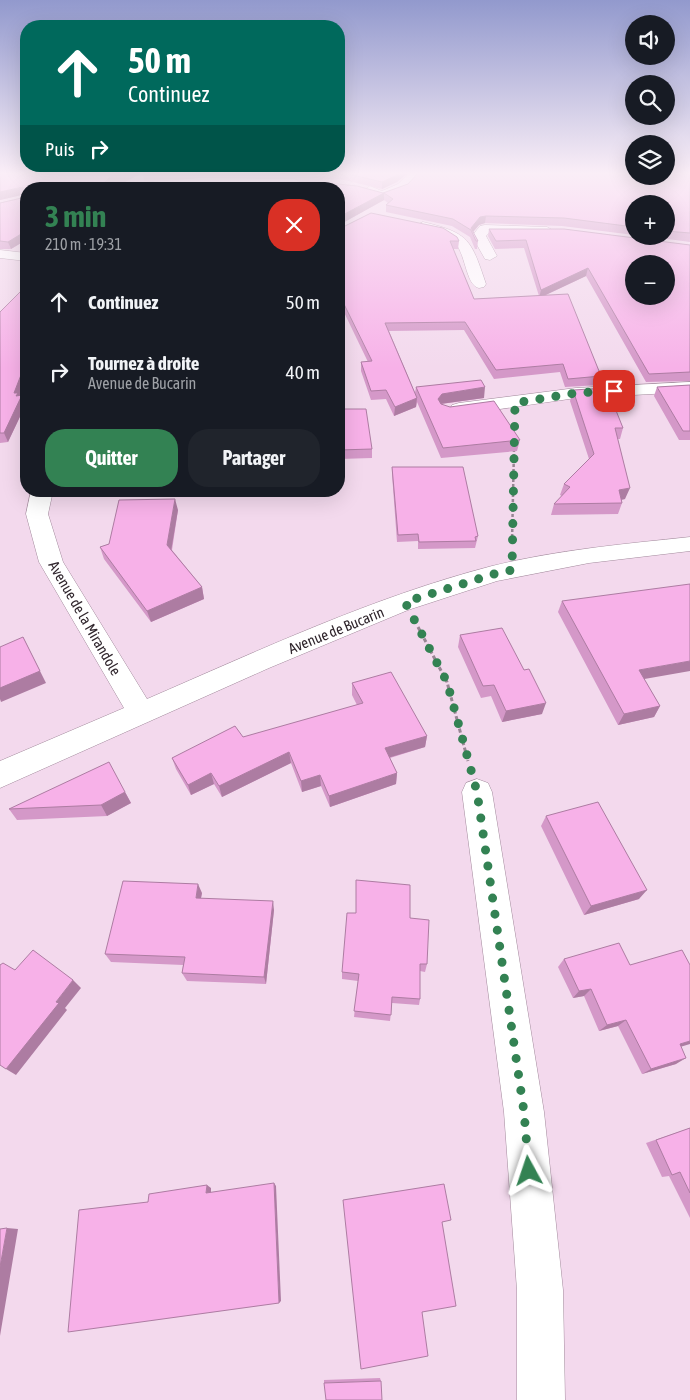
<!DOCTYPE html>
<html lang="fr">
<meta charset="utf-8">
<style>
:root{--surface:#171b24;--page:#20242c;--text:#f1f3f6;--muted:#9ea1a6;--accent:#338253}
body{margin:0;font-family:"Asap Condensed",sans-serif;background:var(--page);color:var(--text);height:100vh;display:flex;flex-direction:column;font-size:19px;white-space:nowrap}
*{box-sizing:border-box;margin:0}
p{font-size:16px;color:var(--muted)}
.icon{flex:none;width:28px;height:28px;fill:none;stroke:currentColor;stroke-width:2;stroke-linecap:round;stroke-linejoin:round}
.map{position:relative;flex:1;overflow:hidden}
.panel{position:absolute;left:20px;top:182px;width:325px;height:315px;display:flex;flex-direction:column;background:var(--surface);border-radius:20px;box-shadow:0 5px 20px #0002}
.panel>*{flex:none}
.hud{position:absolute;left:20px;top:20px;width:325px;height:152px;border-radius:20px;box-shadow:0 5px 20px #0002;background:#00695c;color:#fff;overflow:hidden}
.controls{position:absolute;left:625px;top:15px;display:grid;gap:10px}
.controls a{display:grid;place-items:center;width:50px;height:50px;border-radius:50%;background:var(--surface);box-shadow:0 5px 20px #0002;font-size:25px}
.pin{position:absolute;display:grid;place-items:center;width:42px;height:42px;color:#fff;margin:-21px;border-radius:10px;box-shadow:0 2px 8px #0006}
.me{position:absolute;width:55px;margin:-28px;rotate:355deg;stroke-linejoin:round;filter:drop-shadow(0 0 4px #0008)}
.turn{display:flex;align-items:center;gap:18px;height:105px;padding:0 25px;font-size:22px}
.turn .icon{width:65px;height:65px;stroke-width:2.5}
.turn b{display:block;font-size:35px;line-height:42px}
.then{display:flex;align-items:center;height:48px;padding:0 25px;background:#0003;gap:10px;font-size:19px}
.round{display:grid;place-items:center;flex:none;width:52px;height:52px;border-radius:20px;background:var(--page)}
.head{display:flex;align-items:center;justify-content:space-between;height:85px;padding:0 25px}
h1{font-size:30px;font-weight:700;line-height:38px;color:var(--accent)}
.primary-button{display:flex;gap:10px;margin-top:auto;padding:10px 25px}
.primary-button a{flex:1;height:58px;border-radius:20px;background:var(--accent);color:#fff;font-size:20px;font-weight:700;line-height:58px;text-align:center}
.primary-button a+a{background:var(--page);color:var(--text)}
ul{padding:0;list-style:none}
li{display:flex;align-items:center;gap:15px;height:70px;padding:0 25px}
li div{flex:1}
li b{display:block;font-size:19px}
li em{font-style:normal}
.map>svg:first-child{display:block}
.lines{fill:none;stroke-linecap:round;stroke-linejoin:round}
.minor-casing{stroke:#a28a9c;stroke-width:1}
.path-far1{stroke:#988694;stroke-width:2.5;stroke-dasharray:3 2;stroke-linecap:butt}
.path{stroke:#988694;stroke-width:3;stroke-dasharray:4 2.5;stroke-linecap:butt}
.minor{fill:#fff;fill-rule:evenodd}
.wall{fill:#d498c8}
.shaded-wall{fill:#ad7ca2}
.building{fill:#f7b1e8;stroke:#ad7ca2;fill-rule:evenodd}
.route{stroke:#338253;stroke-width:9;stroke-dasharray:0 16.2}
.labels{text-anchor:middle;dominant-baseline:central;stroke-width:4;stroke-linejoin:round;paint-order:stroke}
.street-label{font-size:15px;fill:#30262d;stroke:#fff}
</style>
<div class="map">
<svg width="690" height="1400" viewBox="0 0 690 1400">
<rect width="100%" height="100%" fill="#f3d9ed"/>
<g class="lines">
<defs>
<path id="minor" d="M411 172H424C411 188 382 210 364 190L370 186 382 191 398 184Z
M200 178 295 179 301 183 295 187 200 186 161 189H108L114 185Z
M423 222C470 233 471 240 486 284L484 287 479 288C465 285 466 251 453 241 443 233 430 232 418 229L416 226Z
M485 225 547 227 554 231 547 235 489 233 486 236 497 256 490 260 485 259 472 236 480 226Z
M0 250 26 253V261L0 258Z
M690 382V392L576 398 459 415 452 413 450 409 452 405 459 403 576 388Z
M31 491H53L48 514 63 562 147 699C260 650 373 597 492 566 557 550 624 544 690 537V551L589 563 497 581 408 610 269 668 0 788V761L124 708 39 562 26 514Z
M477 779 488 783 492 792 544 1112 563 1290 565 1400H517V1290L504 1112 462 792 466 783Z"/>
</defs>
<use href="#minor" class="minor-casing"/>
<path class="path-far1" d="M512 542 514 448"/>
<path class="path" d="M418 627 447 682 468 761"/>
<use href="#minor" class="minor"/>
</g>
<path class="wall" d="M0 172H409L397 182 382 189 344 180 305 178H196L144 181 143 174 142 173 125 182 113 183 110 186V189H26V240L11 249H0V203L26 197V194L0 200Z
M690 175V242L646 236H666V204H634V235L562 226 485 223 479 225 473 232 478 241 477 249H475L470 237 452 226 386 212V205L388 203 384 200 339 225V189L383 193 408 184Z
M339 229 459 241 458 249H453L474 299 539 296 524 248 495 249 488 236 489 229 690 245V381L646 382 586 276 546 295 601 376 599 385 565 387 560 372 494 379 464 330 389 331 415 393 416 387 484 398 441 404 520 440 517 451 441 458 417 402 416 407 394 416 386 399 371 400 361 371V362H368L340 304H339Z
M26 286V379L20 396 22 395 26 404 8 442 0 443V312Z
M690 385V440H679L654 396 657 387Z
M573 390 623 428 620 439H617L625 499 621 500 622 503 618 514 551 515 554 504 562 496 560 495 564 484 589 459 570 401Z
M339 409 372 449V458L339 459Z
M392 467 478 536 475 548 418 549V541L397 542 392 474Z
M178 510 172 550 202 587 204 599 151 622 104 559 100 547 109 544Z
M562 601 644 679 660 706 654 717 618 725 558 612Z
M460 635 542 714 502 722 491 696 481 698 458 647Z
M352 683 427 736 425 747 390 758 397 773 396 784 330 807 321 786 302 792 291 763 222 797 214 784 191 795 176 769 172 758 357 705 352 695Z
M125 792 131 803 107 816 17 820 9 809Z
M546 816 639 899 584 915 541 826Z
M202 893 201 898 274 910 266 984 187 981 182 973 183 965 111 962 105 954Z
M410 918 427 964 425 972 420 971V999L419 1005 392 1003 390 1021 354 1017 358 981 342 979V972Z
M564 959 630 965 681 1047 676 1064 642 1074 618 1026 599 1031 584 996 573 998 558 967Z
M690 1128V1218L669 1176 662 1177 646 1143Z
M380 1378 381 1381 324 1383V1380Z"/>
<path class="shaded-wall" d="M129 172 142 173 125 182 113 183 110 186V189H100L105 182 111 176Z
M401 172H409L397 182 382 189V182Z
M23 187 26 194 0 200V192Z
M384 193V200L339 225V217Z
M486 216 485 223 479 225 472 233 471 228 480 217Z
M26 231V240L11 249 8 242Z
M588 268 586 276 539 298 541 290Z
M26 362V379L19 397 22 395 26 404 8 442 4 433 14 393Z
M485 387 484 398 440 404 438 399 442 394Z
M417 398 416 407 394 416 395 407Z
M630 488 625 499 615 501 619 490Z
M175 499 178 510 170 557 167 545Z
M202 587 204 599 151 622 147 611Z
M23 637 46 683 1 702 0 699V688Z
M690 661V671L633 681 639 670Z
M546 703 542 714 502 722 506 711Z
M660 706 654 717 618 725 624 714Z
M427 736 425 747 384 759 385 748Z
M289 752 291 763 222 797 219 786Z
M211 773 214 784 191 795 188 785Z
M397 773 396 784 330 807 329 796Z
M320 775 321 786 302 792 301 781Z
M125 792 131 803 107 816 101 805Z
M198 884 202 893 199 907 196 898Z
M647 890 639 899 584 915 591 906Z
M273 901 274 910 266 984 264 977Z
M73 980 81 988 65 1008 67 1010 16 1075 6 1069 56 1002Z
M591 989 584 996 573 998 579 991Z
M626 1020 618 1026 599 1031 607 1025Z
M690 1041V1044L670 1050 680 1044Z
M686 1058 676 1064 642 1074 651 1069Z
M274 1183 276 1186 281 1301 279 1303Z
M207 1185 211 1188V1195L206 1193Z
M7 1228 18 1229 0 1336V1267Z"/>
<path class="building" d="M0 172H129L123 175 111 176 105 182 109 184 100 189H26V231L8 242 0 241V203L26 197V189L23 187 0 192Z
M145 172H175L143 174Z
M328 172H401L397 175 382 182 344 173Z
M419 172H634V176H666V172H672L690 175V233L666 231V204H634V227L564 218 486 216 480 217 471 228 478 241H476L471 230 453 219 386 205 393 199 384 193 339 217V189H128L133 183 318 182 357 186 383 193 408 184Z
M371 213 443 228 457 237 459 241H450L474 299 568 294 601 376 568 379 563 364 496 370 465 322 385 323 417 398 395 407 386 390 371 391 361 362 372 361 340 296H339V229Z
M489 229H564L690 245V372L649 374 588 268 541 290 526 240 496 241ZM634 264H666V296H634Z
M26 286V362L14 393H18L16 396 22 395 4 433H0V312Z
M481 380 485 387 442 394 438 399 441 404 450 407 494 401 520 440 443 448 416 387Z
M690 385V431H683L657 387Z
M607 388 623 428H615L630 488 619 490 622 503 554 504 570 487 564 484 594 454 573 390Z
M339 409H366L372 449 339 450Z
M392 467H463L478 536 475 537 476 541 419 542 418 534 398 535Z
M175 499 167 545 202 587 147 611 100 547 109 544 119 500Z
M690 584V661L639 670 660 706 624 714 562 601Z
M502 628 524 670 529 669 546 703 506 711 494 685 483 686 460 635Z
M23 637 40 671 0 688V647Z
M391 672 427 736 385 748 397 773 329 796 320 775 301 781 289 752 219 786 211 773 188 785 172 758 235 726 243 737 363 703 352 683Z
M109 762 125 792 101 805 9 809Z
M598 802 647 890 591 906 546 816Z
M356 880 410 885V918L429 920 427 964H420V999L392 997 391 1015 354 1011 359 974 342 972 347 913H356Z
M123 881 198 884 196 898 273 901 264 977 182 973 185 957 105 954Z
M619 943 630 965 682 950 690 965V1041L680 1044 686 1058 651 1069 626 1020 607 1025 591 989 579 991 564 959Z
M33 950 73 980 56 1002 59 1003 6 1069 0 1065V965L3 963 15 970Z
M690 1128V1193L680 1172 672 1175 656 1140Z
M274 1183 279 1303 68 1332 79 1210 148 1202 149 1194 207 1185 206 1193Z
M444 1184 451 1220 442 1222 456 1306 422 1312 428 1356 361 1369 343 1200Z
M7 1228 0 1267V1229Z
M381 1381 382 1400H326L324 1383Z"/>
<linearGradient id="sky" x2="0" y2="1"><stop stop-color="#9299cd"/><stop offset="0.47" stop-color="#faeef7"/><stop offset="1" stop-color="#faeef7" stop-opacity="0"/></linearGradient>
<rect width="690" height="368" fill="url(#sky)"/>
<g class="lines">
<path class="route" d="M529 1171 524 1112 477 792 447 682 405 602 494 574 512 570 515 403 576 393 614 391"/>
</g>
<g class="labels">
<g class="street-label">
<text transform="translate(85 618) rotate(60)">Avenue de la Mirandole</text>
<text transform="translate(336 630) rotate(-22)">Avenue de Bucarin</text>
</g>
</g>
</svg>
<div class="controls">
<a><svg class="icon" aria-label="sound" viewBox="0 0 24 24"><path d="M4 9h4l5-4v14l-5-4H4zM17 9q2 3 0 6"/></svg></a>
<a><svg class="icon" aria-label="search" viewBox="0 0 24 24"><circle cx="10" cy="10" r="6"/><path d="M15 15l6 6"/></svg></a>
<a><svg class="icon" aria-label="layers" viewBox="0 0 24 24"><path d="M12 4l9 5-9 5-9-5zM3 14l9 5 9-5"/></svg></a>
<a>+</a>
<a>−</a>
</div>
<div class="pin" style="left:614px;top:391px;background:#d93025"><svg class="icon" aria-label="arrive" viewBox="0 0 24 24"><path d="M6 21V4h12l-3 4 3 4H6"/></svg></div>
<svg class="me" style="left:529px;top:1171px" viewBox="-20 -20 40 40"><path d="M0-17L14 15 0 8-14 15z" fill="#338253" stroke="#fff" stroke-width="4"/></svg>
<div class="hud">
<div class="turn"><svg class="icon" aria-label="ahead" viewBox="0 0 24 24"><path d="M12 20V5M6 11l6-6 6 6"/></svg><div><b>50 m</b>Continuez</div></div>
<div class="then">Puis<svg class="icon" aria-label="right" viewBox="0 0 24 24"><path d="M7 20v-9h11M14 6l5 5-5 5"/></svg></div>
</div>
<section class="panel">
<div class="head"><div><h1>3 min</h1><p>210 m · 19:31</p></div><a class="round" style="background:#d93025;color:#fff"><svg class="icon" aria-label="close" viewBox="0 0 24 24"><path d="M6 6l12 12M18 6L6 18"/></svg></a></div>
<ul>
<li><svg class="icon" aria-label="ahead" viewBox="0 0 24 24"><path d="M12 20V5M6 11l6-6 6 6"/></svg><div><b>Continuez</b></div><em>50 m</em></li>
<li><svg class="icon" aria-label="right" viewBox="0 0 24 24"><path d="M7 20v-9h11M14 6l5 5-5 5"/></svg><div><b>Tournez à droite</b><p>Avenue de Bucarin</p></div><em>40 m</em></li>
</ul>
<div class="primary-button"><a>Quitter</a><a>Partager</a></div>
</section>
</div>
